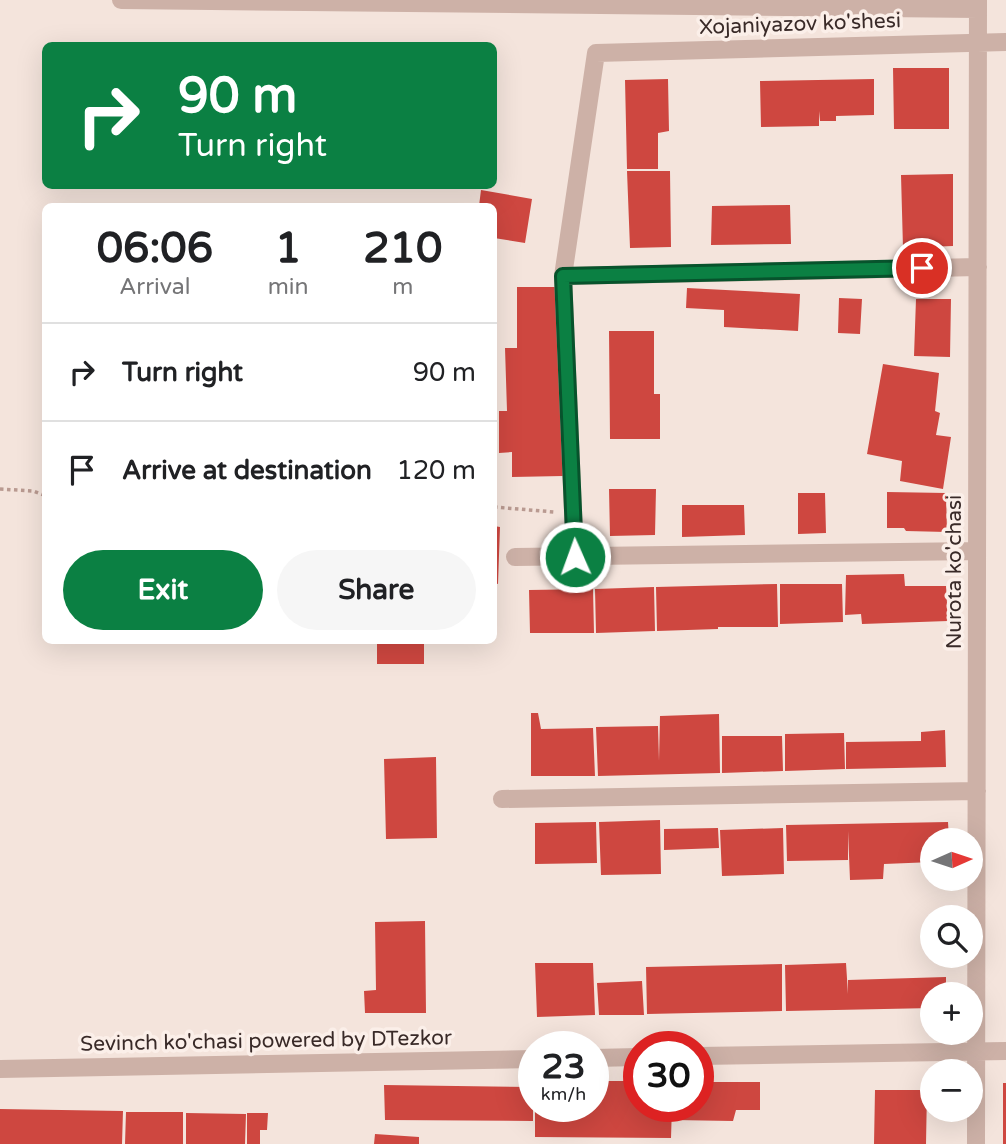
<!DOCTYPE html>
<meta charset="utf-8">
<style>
:root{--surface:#fff;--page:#f6f6f6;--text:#202124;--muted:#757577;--line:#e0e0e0;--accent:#0b8043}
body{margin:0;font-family:"Varela Round",sans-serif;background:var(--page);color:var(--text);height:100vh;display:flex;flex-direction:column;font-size:26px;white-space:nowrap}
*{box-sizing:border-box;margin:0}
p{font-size:23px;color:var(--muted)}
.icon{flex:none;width:38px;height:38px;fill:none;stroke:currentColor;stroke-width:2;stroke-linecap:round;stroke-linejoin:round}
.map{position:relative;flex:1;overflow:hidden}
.drawer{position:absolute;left:42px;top:203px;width:455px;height:441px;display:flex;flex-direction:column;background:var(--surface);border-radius:10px;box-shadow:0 7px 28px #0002}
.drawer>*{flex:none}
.top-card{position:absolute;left:42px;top:42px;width:455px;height:147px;border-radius:10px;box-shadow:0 7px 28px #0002;background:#0b8043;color:#fff;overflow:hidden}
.needle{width:46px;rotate:87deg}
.fabs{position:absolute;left:920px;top:828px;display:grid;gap:14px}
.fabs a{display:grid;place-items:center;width:63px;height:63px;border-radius:50%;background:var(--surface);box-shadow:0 7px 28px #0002;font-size:35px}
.speed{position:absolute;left:518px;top:1031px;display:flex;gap:14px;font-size:35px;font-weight:700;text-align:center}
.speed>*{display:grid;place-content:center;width:91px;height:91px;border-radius:50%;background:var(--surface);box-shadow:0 7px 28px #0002;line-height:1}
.speed small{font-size:18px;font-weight:400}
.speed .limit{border:10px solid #d22;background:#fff;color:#111}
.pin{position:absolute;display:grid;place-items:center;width:60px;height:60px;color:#fff;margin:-30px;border:4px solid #fff;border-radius:50%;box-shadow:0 2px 7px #0007}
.me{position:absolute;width:77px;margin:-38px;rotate:358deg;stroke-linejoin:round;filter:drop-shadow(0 0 5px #0008)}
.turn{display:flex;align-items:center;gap:24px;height:147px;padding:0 21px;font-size:32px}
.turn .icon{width:91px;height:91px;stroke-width:2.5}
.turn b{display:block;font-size:49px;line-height:60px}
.eta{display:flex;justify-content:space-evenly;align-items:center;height:119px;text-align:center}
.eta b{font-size:42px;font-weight:700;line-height:49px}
.action{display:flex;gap:14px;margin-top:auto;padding:14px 21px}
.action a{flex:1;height:80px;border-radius:42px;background:var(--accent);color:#fff;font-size:28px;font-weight:700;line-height:80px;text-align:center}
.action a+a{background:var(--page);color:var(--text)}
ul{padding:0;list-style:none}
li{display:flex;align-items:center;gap:21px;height:98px;padding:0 21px;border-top:2px solid var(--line)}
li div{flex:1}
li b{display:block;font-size:26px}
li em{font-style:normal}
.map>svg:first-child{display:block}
.building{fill:#ce4740}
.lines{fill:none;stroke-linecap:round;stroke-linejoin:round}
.path{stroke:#b99a91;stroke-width:3.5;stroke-dasharray:3.5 3.5;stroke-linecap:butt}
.minor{stroke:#cdb1a7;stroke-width:18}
.route-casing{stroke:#07532c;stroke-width:18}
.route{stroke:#0b8043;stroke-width:12}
.labels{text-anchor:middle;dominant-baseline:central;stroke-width:7;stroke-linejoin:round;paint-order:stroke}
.street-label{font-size:21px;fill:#392a28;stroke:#fbefe9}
</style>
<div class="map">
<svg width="1006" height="1144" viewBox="0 0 1006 1144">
<rect width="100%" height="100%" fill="#f4e4dc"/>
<path class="building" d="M893 68H949V129H894Z
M668 79 669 131 658 133V169H627L625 80Z
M874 79V115L836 116V121H820L819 111V126L761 127 760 81Z
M627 171H670L671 247 630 248Z
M953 174V246L903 248 901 175Z
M481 190 532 199 525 243 494 238V206H479Z
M790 205 791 244 711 245 712 206Z
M517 287H570L563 476 512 477V452L499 453V411H507L505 348H517Z
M687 288 800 294 798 331 724 327V310L686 308Z
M839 298 862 299 860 334 838 333Z
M916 299H951L950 357 914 356Z
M609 331H654V394H660V439H610Z
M883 364 939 373 935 411 940 413 936 435 951 437 943 489 900 481 902 461 867 454Z
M609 489H656L655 535 610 536Z
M887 492 946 493 947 532 906 531 904 528H887Z
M798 493H825L826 533 798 534Z
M682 505H744L745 535 682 537Z
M494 526 500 527 498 584 494 583Z
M904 574 905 586H946L948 621 862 624 861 614 845 615 846 575Z
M777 584 778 627H718V629L657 631 656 587Z
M780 584H842L843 622 780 624Z
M654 587 655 631 596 633 595 589Z
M593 589 594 633H530L529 590Z
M377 640H424V664H377Z
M531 713H538L541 729 593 728 595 776H531Z
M719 714 720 773 598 776 596 727 658 726 659 761 660 716Z
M945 730 946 767 846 769V742L921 741V732Z
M844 733 845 769 785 771V734Z
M722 736H782L783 771 722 773Z
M436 757 437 838 386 839 384 759Z
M660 820 661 874 601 875 599 822Z
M596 822 597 863 535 864V823Z
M948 822 949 840H933V862L884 864 883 879 850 880 848 831V860L787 861 786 825Z
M718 828 719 848 664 850V829Z
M783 828 784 874 722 876 720 830Z
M425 921 426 1013H365L364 991 376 990 375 922Z
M535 963H593L595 1015 537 1017Z
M846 963 848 994V980L946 977V994H933V1008L786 1011 785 965Z
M782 964V1011L647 1014 646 967Z
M642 981 644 1015H599L597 983Z
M593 1081H639V1106H672L671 1138 535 1137V1106H593Z
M698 1082H760V1110H736L733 1121 674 1120V1106H698Z
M1003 1083H1006V1144H1003Z
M384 1085 533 1087V1121L385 1120Z
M875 1090H927L926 1144H874Z
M0 1109 123 1111 122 1144H0Z
M126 1112H183V1144H125Z
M186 1113 246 1114 245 1144H186Z
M247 1113H268L267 1130H260V1144H247Z
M375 1134 419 1137V1144H374Z"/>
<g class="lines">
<path class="path" d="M0 489 33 491 46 496
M494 507 554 512"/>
<path class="minor" d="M121 0 978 9
M563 276 978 267
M515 557 977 551
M575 557 563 276 596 53 1006 42
M502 799 977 791
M698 1056 1006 1051
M593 1058 639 1057
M0 1069 534 1059
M976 1144 978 0"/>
</g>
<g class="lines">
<defs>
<path id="route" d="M575 557 563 276 922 268"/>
</defs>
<use href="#route" class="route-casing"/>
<use href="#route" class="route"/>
</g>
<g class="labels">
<g class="street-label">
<text transform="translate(800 24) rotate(-2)">Xojaniyazov ko'shesi</text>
<text transform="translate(954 572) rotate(-90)">Nurota ko'chasi</text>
<text transform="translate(266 1041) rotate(-1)">Sevinch ko'chasi powered by DTezkor</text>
</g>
</g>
</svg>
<div class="fabs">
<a><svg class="needle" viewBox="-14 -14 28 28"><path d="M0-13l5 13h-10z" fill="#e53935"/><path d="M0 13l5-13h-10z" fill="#757577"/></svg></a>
<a><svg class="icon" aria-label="search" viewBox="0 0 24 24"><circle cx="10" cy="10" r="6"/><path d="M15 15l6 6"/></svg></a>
<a>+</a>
<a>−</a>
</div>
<div class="speed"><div>23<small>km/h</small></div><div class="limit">30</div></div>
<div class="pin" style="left:922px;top:268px;background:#d93025"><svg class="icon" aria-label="arrive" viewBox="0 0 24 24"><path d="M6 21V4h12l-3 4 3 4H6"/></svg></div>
<svg class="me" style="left:575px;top:557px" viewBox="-20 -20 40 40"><circle r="17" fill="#0b8043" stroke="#fff" stroke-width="3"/><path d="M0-11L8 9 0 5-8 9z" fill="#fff"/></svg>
<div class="top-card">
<div class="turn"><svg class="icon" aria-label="right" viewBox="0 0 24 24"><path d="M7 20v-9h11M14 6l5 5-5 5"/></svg><div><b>90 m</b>Turn right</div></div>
</div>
<section class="drawer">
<div class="eta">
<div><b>06:06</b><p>Arrival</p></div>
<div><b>1</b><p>min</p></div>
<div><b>210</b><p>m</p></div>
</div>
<ul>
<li><svg class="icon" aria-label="right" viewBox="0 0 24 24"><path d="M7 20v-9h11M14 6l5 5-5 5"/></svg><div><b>Turn right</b></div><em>90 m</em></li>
<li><svg class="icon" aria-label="arrive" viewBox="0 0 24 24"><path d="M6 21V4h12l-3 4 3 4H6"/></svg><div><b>Arrive at destination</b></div><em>120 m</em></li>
</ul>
<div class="action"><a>Exit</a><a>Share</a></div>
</section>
</div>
